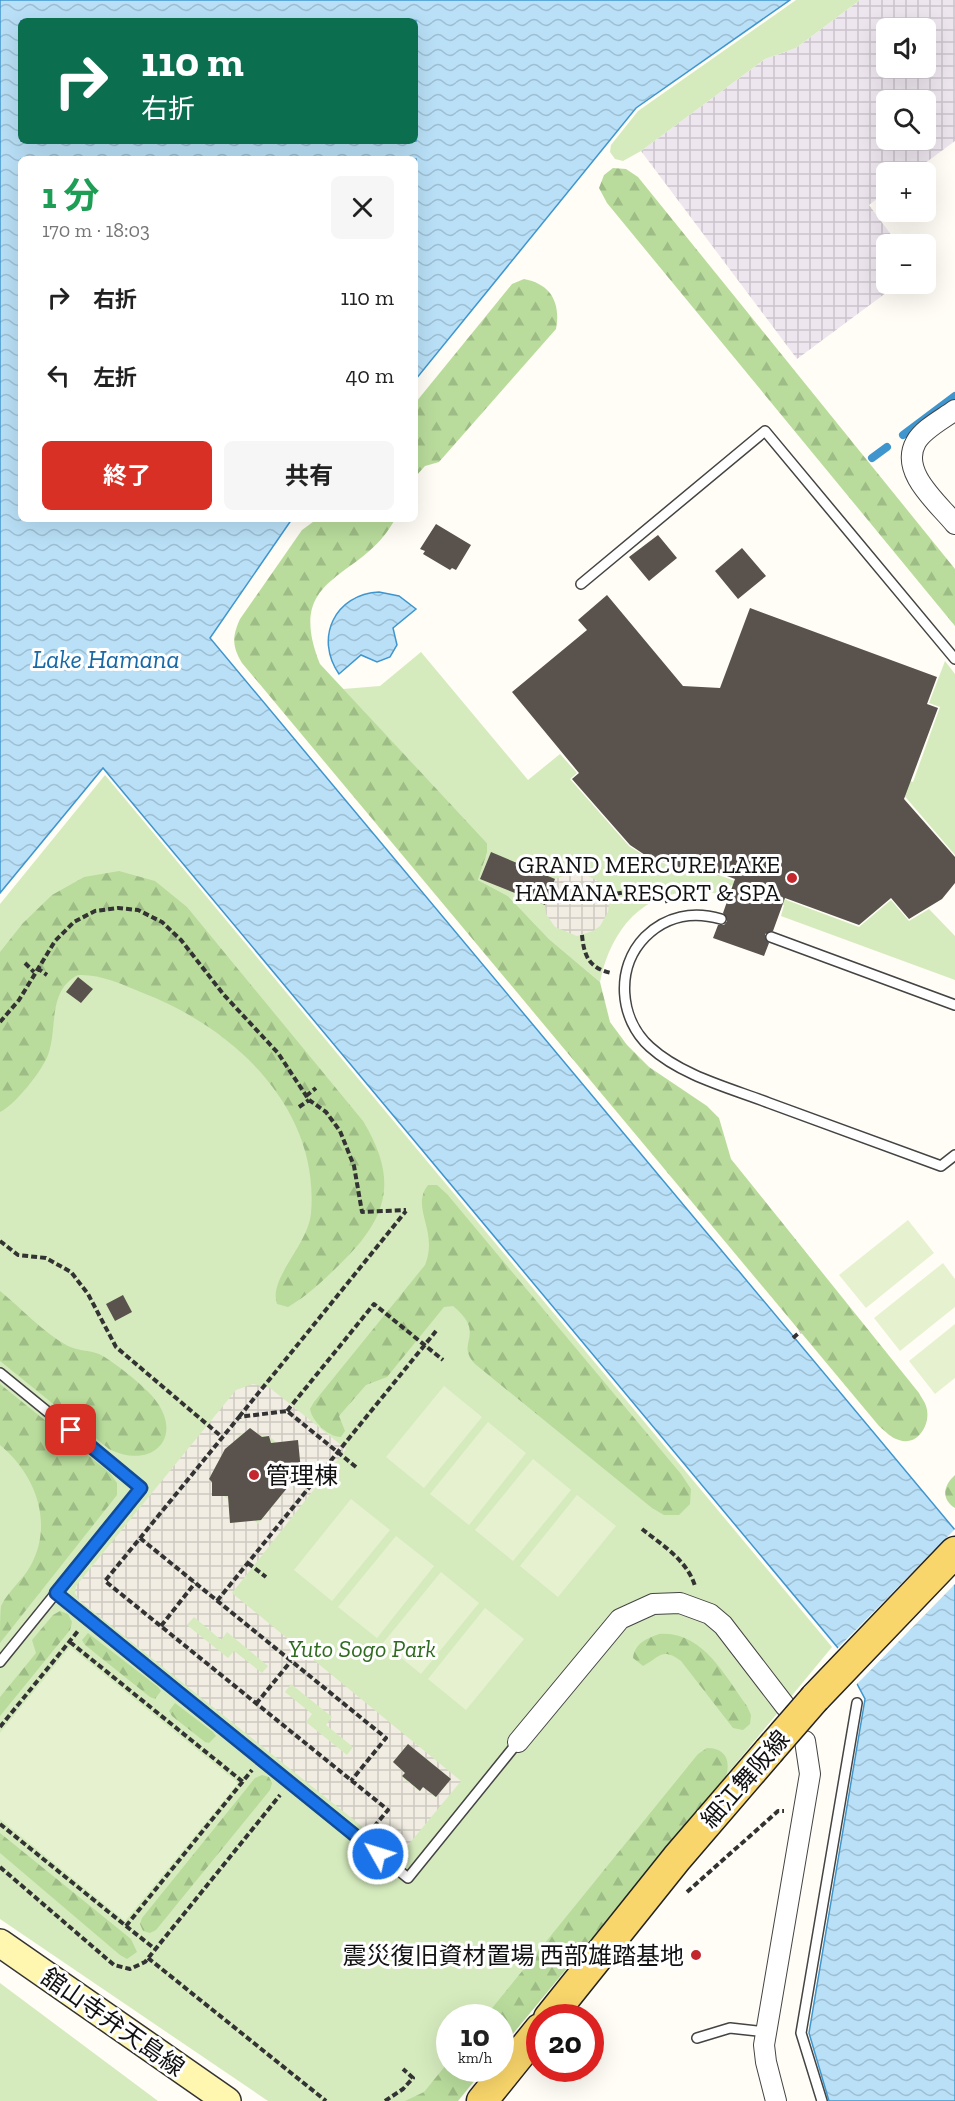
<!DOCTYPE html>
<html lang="ja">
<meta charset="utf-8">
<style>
:root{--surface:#fff;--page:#f6f6f6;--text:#222;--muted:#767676;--accent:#d93025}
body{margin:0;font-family:"Zilla Slab","Noto Sans JP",serif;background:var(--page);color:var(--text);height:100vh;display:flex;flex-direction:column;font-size:22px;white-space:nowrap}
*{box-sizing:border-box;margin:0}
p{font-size:20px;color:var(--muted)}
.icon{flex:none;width:33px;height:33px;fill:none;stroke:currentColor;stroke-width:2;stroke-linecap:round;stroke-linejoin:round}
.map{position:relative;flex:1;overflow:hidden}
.drawer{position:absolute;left:18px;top:156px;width:400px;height:366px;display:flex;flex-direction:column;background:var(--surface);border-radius:9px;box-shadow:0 6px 24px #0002}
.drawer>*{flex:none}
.hud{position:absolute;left:18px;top:18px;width:400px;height:126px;border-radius:9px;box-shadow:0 6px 24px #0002;background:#0b6e4f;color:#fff;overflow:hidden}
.controls{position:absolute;left:876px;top:18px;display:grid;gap:12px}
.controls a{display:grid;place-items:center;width:60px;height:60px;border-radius:9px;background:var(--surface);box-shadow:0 6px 24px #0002;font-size:30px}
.speed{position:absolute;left:436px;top:2004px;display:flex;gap:12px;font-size:30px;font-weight:700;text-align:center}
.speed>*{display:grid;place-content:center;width:78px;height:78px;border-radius:50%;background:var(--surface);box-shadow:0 6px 24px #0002;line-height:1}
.speed small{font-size:15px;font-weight:400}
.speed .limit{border:9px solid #d22;background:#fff;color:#111}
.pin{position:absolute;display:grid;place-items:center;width:51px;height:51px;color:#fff;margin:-26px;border-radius:12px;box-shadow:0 3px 9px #0006}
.me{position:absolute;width:66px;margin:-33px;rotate:309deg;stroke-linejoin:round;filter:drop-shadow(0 0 4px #0008)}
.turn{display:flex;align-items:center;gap:21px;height:126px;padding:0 24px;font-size:27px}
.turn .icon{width:78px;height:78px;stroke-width:2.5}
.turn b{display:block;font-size:42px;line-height:51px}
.round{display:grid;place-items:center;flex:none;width:63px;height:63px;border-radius:9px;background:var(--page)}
.summary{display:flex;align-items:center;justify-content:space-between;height:102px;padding:0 24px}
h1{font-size:36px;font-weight:700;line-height:45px;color:#1e9e55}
.button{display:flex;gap:12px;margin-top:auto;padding:12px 24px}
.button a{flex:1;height:69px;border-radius:9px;background:var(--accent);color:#fff;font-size:24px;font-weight:700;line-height:69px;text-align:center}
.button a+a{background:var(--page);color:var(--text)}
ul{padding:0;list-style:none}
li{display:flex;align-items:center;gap:18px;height:78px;padding:0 24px}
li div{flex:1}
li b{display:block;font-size:22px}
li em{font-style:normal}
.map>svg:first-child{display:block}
.industrial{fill:url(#industrial-grid);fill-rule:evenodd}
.green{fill:#d5ebbd}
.forest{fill:url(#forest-firs)}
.pitch{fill:#e6f2cf}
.plaza{fill:url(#plaza-grid);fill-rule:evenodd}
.water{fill:url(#water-waves);stroke:#3f96cf;stroke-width:1.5;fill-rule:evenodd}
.pier{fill:#fffdf5}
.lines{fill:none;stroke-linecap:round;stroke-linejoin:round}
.stream{stroke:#3f96cf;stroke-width:8}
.building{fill:#5a524d}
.service-casing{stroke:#444;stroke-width:12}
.minor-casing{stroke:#444;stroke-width:22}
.secondary-casing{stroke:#333;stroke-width:30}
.primary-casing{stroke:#222;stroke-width:33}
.path{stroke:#333;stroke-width:4;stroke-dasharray:6 3;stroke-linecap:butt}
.service{stroke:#fff;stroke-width:9}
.minor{stroke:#fff;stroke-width:20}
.secondary{stroke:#fff6b0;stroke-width:27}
.primary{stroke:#f9d66b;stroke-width:30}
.primary-bridge-casing{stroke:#222;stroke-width:33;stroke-linecap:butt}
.primary-bridge{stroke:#f9d66b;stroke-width:30}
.route-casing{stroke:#114b97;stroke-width:15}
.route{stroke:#1a73e8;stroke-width:10}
.poi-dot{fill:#c4262e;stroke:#fff;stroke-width:2}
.labels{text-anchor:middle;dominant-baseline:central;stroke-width:6;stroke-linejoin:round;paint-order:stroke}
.poi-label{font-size:24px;fill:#111;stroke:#fff;text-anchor:end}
.park-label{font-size:24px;font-style:italic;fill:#2f6b1f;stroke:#fff}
.street-label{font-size:24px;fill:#111;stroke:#fff}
.water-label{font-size:26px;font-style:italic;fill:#1768a6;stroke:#fff}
</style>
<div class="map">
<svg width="955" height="2101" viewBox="0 0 955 2101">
<defs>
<pattern id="industrial-grid" width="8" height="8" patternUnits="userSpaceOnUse" patternTransform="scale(1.5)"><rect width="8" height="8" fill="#eee6ef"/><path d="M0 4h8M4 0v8" fill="none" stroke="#cbc4cc"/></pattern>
<pattern id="forest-firs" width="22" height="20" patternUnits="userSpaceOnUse" patternTransform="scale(1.5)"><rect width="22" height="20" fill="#b9dc9c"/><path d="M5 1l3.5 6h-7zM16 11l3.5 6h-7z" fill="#9ebc85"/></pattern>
<pattern id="plaza-grid" width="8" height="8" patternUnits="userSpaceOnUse" patternTransform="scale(1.5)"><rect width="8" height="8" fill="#f1ede2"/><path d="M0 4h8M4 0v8" fill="none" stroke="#cecac1"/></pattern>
<pattern id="water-waves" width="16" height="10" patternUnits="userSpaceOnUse" patternTransform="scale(1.5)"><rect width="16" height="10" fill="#b9e0f7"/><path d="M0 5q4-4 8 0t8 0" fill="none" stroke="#9ebfd3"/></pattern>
</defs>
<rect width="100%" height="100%" fill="#fffdf5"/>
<path class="industrial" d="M860 0H955V141L913 172H886V192L869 205 898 244H886V284H898L797 359 641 151 765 59 796 48ZM886 28H926V68H886ZM886 100H926V140H886Z"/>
<path class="green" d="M796 0H860L796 48 765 59 641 151 623 161 615 159 610 152 611 145 638 111Z
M421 652 528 780 560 754 577 773 570 779 629 846 645 856 690 873 694 866 746 885 745 890 731 885 727 896C659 878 613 917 600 982L549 939 508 896 478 880 487 853V843L343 689 380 686Z
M945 661 955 674V855L884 772 913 782 940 707 929 703Z
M105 775 832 1647 501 2048V2018H450V2068L458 2101H268L0 1919V904Z
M773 895 859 927 891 900 909 921 929 909 955 936V980L781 916 784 905 771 900Z
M0 1983 158 2101H0Z"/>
<path class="forest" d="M613 168 626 169 638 177 955 569V626L607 203 599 188 604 175Z
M524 279C551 284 561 303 556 329L439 462 425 466 416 476V402L512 284Z
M317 519H395C362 582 283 572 320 664L487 843V853L478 880 508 896 549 939 600 982 610 1022 627 1045 649 1067 707 1106 719 1118 731 1159 919 1393C921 1397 925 1402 926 1406 932 1423 918 1447 899 1440 891 1438 885 1431 879 1426L242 663C232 646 232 637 240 619L302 530Z
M119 871 155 881 187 907 363 1121C400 1182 387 1219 338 1266 323 1281 307 1296 288 1307L277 1304C268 1278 308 1246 311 1213 320 1108 234 1028 143 993 122 984 100 974 78 975 47 991 58 1028 48 1055 42 1071 15 1105 0 1112V952L23 923 52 895 84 877Z
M428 1185H437L447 1194 681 1474 691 1489 690 1504 679 1515H664L652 1508 475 1364C454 1342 488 1335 453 1306L444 1307 387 1377 366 1385 339 1416 345 1431 341 1437C328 1437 312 1421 310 1409L314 1402 425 1265C439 1231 410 1208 428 1185Z
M0 1291C22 1309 44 1333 68 1346 78 1351 89 1350 99 1354 113 1361 143 1385 153 1397 186 1436 153 1471 109 1449L0 1361Z
M0 1384 110 1473 117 1483V1495L0 1643C0 1633 0 1615 1 1606 8 1591 23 1580 31 1565 54 1522 35 1474 0 1445Z
M955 1475V1508C941 1499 943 1486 955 1475Z
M60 1611 68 1614 72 1622 70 1630 0 1716V1697L36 1653 32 1640 53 1615Z
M88 1633 158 1687 161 1691 155 1699 150 1697 85 1645 82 1640Z
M659 1634C702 1630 725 1676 747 1706L751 1715 750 1724 743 1730 733 1728 681 1661C662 1647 660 1657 643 1666L633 1658C635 1643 646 1639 659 1634Z
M175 1703 213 1732 216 1736 209 1743 205 1742 172 1716 169 1711Z
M707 1748C725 1748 731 1760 726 1776L501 2048V2018H484L698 1754Z
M262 1775 269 1777 272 1783 270 1790 156 1930 150 1933 143 1931 140 1924 142 1918 255 1778Z
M0 1833 131 1939 137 1952 127 1959 120 1955 0 1853Z
M450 2060V2068L484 2069 458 2101H405L424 2092Z"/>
<path class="pitch" d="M908 1220 934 1253 866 1308 839 1275Z
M943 1263 955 1279V1307L900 1351 874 1318Z
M955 1324V1378L935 1394 909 1361Z
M444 1386 482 1417 424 1488 386 1457Z
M488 1422 526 1453 469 1525 430 1494Z
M533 1459 571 1490 513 1561 475 1530Z
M577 1495 616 1526 558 1597 520 1566Z
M351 1499 390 1530 332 1601 294 1570Z
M396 1536 434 1566 377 1638 338 1607Z
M441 1572 479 1603 421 1674 383 1643Z
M485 1608 524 1639 466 1710 428 1679Z
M70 1647 238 1783 125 1921 0 1819V1733Z"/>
<path class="plaza" d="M578 871 600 882 609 904 608 912 600 926 593 931 577 936 555 927 546 914 545 905 555 879Z
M253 1384 270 1388 346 1449 232 1593 461 1781 399 1856 79 1600 75 1593 76 1586 236 1390ZM241 1433 269 1436 304 1467 258 1524 254 1520 230 1523 228 1499 224 1496H213L217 1486 209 1479 225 1449 232 1445ZM194 1617 221 1640 227 1632 268 1666 262 1673 234 1651 228 1658 187 1625ZM291 1684 332 1717 326 1725 353 1747 347 1755 306 1722 312 1714 285 1692ZM408 1744 451 1779 435 1797 423 1787 419 1791 402 1777 405 1773 393 1762Z"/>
<path class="water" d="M0 0H790L636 108 416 379V159H21V519H292L210 638 955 1530V2101H829L809 2033 865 1699 838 1648 103 768 0 893ZM21 21H416V141H21Z
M379 592 399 596 416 609 393 628 397 645 390 657 377 662 361 655 339 674C314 638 335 594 379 592Z"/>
<path class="pier" d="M955 1529V1584L855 1686 836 1650Z"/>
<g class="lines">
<path class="stream" d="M903 435 955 396
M872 458 887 447"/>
</g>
<path class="building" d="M436 524 471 545 456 570 452 568 450 570 423 554 425 551 420 549Z
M658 535 677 558 649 581 629 557Z
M742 548 766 576 738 599 715 571Z
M607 595 683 686 720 688 750 608 937 677 927 704 938 708 904 799 955 857V883L942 899 909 919 891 898 859 925 785 898 773 931 765 934 769 943 764 956 713 938 718 925H724L727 921 723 913 735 879 692 863 690 871 645 855 630 845 572 779 579 773 512 692 587 630 578 620Z
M491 852 555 879 545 905 480 879Z
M78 977 93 989 81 1003 66 992Z
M123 1295 132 1312 115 1321 106 1304Z
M250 1428 262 1437 269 1436 271 1443 298 1440 301 1471 261 1520 230 1523 228 1496H212V1482L209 1479 225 1449Z
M408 1744 451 1779 436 1797 423 1787 420 1791 402 1776 405 1773 393 1762Z"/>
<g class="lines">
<defs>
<path id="service" d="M581 584 765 431 955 659
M721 919C693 911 666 916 645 937 615 968 619 1019 650 1047 682 1076 730 1088 769 1103 827 1124 884 1145 941 1166L955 1155
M771 937 955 1005
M0 1373 141 1488 0 1662
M56 1593 408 1878 518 1742
M697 2038 730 2028 766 2032
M822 2101 801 2033 857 1703"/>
<path id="minor" d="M955 410C943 419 923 429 916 442 899 472 938 503 955 524
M518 1742 620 1619 653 1604 680 1603 710 1614 723 1625 786 1707
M776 2101 766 2062 764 2045 810 1774 805 1741"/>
<path id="secondary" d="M0 1943 227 2101"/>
<path id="primary" d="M815 1698 955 1552
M549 2018 677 1858 769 1751
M482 2101 540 2029"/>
</defs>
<use href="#service" class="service-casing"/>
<use href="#minor" class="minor-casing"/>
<use href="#secondary" class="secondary-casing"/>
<use href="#primary" class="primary-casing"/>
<path class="path" d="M607 895 640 890 663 891 668 904
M582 935C584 956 589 968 611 973
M25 963 34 972
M37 968 47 975
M0 1022 19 1000 55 941 74 922 95 911 118 908 138 910 162 922 181 940 224 995 278 1053 309 1100 326 1112 340 1131 354 1166 362 1212 406 1210
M306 1096 316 1088
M299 1107 309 1100
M0 1241 18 1255 46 1258 71 1272 88 1294 116 1347 222 1437
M793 1338 800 1332
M287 1411 374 1304 443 1360
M239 1417 406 1211
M356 1467 287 1411 239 1417 105 1581 388 1810 372 1829
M642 1529C662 1545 687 1560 695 1586
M140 1538 386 1738 351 1781
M248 1563 266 1577
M217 1601 436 1331
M161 1626 195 1583
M70 1642 243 1782
M256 1704 291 1661
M0 1727 78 1631
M0 1824 126 1926 252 1770
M0 1867 114 1965 130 1969 145 1962 280 1795
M687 1892 778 1811H784
M126 1926 155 1949
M148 1958 326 2101
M385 2101 403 2089 413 2078 403 2069"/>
<use href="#service" class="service"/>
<use href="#minor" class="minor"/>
<use href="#secondary" class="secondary"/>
<use href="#primary" class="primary"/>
<defs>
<path id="primary-bridge" d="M769 1751 815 1698"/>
</defs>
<use href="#primary-bridge" class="primary-bridge-casing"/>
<use href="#primary-bridge" class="primary-bridge"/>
</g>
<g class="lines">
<defs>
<path id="route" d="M71 1430 141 1488 56 1593 378 1854"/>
</defs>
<use href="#route" class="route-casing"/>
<use href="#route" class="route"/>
</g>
<g class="poi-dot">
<circle cx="792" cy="878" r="6"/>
<circle cx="254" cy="1475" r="6"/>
<circle cx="696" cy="1955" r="6"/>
</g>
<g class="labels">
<g class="poi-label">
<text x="780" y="864">GRAND MERCURE LAKE<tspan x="780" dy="28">HAMANA RESORT &amp; SPA</tspan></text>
<text x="266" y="1475" text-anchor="start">管理棟</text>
<text x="684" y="1955">震災復旧資材置場 西部雄踏基地</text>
</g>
<g class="park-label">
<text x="362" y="1648">Yuto Sogo Park</text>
</g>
<g class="street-label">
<text transform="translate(745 1779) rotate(-49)">細江舞阪線</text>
<text transform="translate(113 2022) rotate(35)">舘山寺弁天島線</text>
</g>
<g class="water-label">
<text x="106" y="659">Lake Hamana</text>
</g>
</g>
</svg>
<div class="controls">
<a><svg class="icon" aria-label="sound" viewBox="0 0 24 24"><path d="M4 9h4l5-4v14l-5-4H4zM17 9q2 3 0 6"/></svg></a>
<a><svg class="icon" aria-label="search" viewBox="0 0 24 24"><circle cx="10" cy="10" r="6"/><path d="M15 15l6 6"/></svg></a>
<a>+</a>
<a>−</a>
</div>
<div class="speed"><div>10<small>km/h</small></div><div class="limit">20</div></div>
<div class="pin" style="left:71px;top:1430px;background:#d93025"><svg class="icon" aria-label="arrive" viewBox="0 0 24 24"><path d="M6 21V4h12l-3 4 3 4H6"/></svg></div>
<svg class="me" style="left:378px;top:1854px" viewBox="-20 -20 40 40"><circle r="17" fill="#1a73e8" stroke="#fff" stroke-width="3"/><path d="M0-11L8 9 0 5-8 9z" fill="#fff"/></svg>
<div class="hud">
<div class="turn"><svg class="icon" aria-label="right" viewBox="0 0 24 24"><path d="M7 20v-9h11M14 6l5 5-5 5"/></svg><div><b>110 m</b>右折</div></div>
</div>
<section class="drawer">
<div class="summary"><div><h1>1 分</h1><p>170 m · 18:03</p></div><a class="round"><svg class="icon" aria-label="close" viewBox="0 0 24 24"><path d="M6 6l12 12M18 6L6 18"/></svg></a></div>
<ul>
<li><svg class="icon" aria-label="right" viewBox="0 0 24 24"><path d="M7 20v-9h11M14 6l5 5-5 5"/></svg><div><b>右折</b></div><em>110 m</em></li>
<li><svg class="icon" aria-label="left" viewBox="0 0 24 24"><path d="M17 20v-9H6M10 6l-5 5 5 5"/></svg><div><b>左折</b></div><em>40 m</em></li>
</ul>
<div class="button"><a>終了</a><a>共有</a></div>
</section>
</div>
